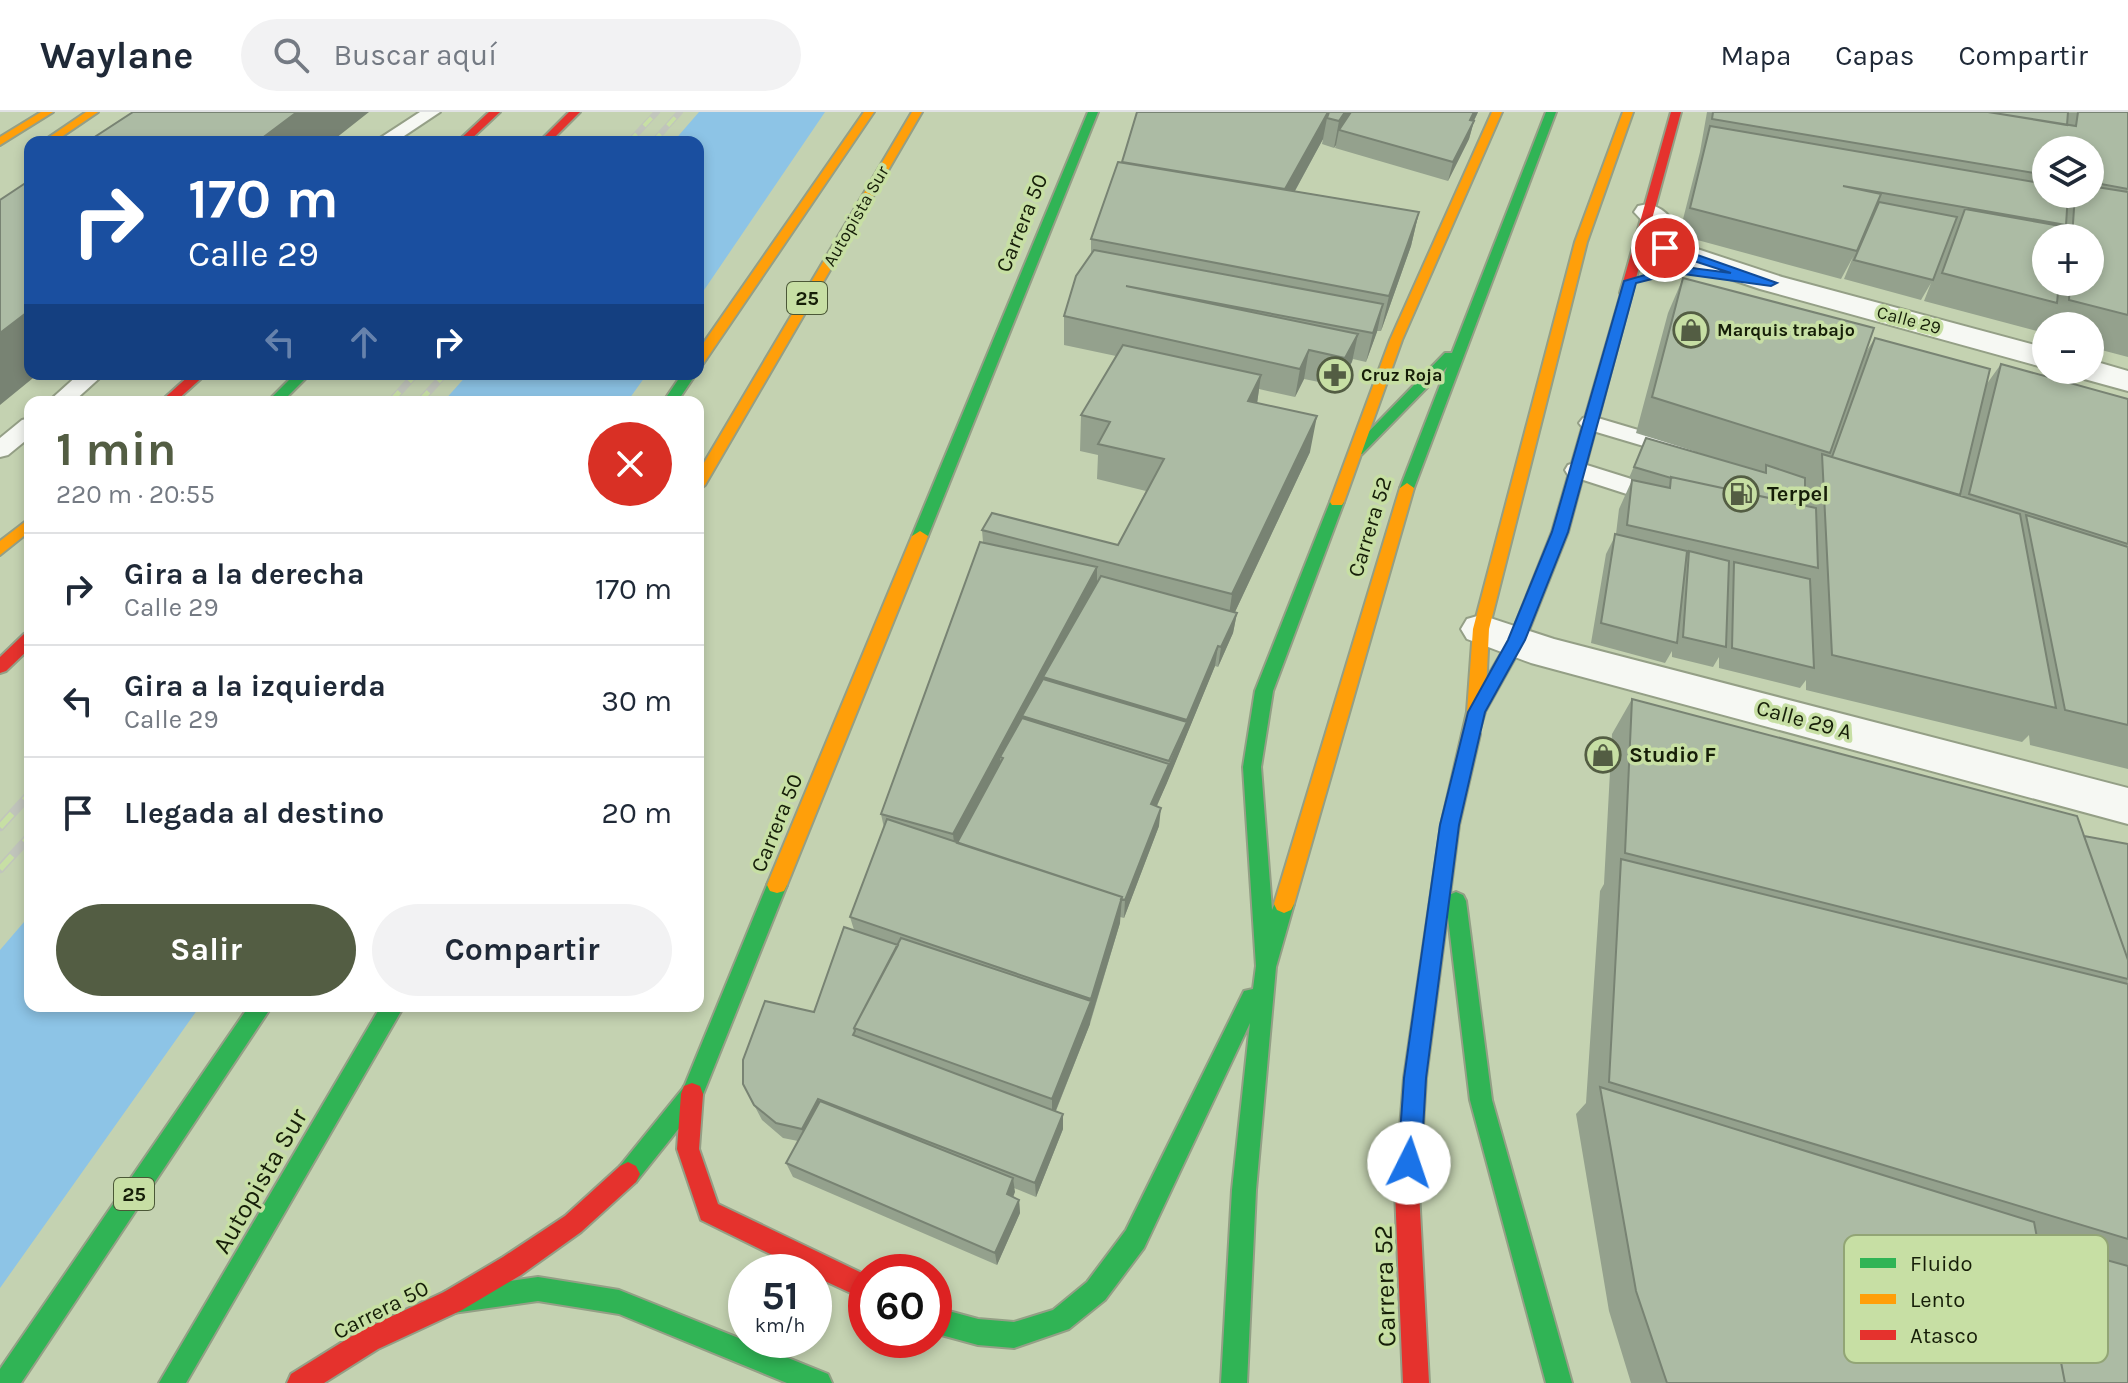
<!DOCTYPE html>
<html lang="es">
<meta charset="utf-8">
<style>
:root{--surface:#fff;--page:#f2f2f3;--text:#1f2937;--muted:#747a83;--line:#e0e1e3;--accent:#535d43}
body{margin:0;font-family:Karla,sans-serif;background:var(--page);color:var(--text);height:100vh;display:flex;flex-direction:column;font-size:30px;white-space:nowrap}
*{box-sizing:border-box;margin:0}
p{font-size:26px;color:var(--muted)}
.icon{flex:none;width:44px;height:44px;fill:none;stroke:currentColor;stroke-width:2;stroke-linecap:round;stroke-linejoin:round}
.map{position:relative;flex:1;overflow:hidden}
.panel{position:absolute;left:24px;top:284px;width:680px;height:616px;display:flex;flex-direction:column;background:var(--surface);border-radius:16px;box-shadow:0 4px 12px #0003}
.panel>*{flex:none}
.top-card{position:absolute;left:24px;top:24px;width:680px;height:244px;border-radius:16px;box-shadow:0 4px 12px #0003;background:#1a4fa0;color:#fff;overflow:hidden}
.tools{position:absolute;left:2032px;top:24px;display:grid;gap:16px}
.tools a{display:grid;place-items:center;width:72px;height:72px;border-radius:50%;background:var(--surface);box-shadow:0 4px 12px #0003;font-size:40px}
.speed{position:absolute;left:728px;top:1142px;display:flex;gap:16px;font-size:40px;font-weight:700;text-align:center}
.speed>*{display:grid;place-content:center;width:104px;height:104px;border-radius:50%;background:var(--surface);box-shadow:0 4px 12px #0003;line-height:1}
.speed small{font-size:20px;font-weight:400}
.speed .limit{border:12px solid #d22;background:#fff;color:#111}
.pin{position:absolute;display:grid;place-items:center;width:68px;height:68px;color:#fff;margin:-34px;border:4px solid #fff;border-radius:50%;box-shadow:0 2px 8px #0007}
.me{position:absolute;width:88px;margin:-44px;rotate:4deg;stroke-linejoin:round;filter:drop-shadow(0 0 6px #0008)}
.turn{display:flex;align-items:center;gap:28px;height:168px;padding:0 32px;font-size:36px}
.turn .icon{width:104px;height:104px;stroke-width:2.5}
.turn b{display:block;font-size:56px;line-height:68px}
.lanes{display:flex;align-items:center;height:76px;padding:0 32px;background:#0003;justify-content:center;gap:40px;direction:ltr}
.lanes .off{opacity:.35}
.round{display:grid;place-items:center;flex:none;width:84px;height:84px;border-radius:42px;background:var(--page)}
.summary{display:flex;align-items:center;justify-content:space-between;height:136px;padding:0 32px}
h1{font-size:48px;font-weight:700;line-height:60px;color:var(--accent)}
.primary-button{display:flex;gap:16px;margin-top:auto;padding:16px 32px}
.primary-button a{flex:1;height:92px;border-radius:48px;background:var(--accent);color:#fff;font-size:32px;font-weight:700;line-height:92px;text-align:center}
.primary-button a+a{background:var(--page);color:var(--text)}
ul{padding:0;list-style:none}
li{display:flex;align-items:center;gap:24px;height:112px;padding:0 32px;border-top:2px solid var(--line)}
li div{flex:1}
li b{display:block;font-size:30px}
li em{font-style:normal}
header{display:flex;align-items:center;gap:48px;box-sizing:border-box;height:112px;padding:0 40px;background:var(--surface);border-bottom:2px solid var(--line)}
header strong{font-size:38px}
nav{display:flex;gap:44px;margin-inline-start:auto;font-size:28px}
.search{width:560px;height:72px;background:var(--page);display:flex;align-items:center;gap:20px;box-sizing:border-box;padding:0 28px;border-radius:44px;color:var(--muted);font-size:30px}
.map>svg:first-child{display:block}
.water{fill:#8dc4e6}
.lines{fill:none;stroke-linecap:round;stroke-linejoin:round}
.lane-casing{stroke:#949f86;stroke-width:4}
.street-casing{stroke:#949f86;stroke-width:4}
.fast-casing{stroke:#949f86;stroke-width:4}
.slow-casing{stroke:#949f86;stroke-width:4}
.jam-casing{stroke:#949f86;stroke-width:4}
.lane{fill:#f6f8f3;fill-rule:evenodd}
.street{fill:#f6f8f3;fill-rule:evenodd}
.fast{fill:#30b455;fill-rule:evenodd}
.slow{fill:#ff9f0a;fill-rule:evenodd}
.jam{fill:#e5322d;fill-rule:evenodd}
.rail-far2-casing{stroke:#c1c5bc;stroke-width:6}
.rail-far1-casing{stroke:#c1c5bc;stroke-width:7}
.rail-casing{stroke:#c1c5bc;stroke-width:9}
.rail-far2{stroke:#c7dfa4;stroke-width:4;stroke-dasharray:11;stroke-linecap:butt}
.rail-far1{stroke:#c7dfa4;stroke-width:5;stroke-dasharray:14;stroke-linecap:butt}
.rail{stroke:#c7dfa4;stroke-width:6;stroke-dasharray:18;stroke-linecap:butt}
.wall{fill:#94a18d;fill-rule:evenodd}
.shaded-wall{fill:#788373}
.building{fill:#acbba4;stroke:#788373;stroke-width:2}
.route{fill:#1a73e8;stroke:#114b97;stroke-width:2}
.labels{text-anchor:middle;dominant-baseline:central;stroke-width:7;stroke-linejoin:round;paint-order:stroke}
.far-street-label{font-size:18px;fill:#161e08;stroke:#c7dfa4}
.far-poi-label{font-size:18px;font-weight:bold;fill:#161e08;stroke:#c7dfa4;text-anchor:start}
.shield{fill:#c7dfa4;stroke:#4b5837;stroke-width:2}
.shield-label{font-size:20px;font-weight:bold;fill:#161e08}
.street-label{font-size:22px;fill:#161e08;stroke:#c7dfa4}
.poi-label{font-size:22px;font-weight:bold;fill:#161e08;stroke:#c7dfa4;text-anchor:start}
.near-street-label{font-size:26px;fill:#161e08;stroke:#c7dfa4}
.key{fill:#c7dfa4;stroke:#92a575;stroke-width:2}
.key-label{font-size:22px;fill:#161e08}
</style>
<header>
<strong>Waylane</strong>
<div class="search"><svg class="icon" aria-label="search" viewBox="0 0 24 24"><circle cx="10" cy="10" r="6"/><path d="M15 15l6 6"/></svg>Buscar aquí</div>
<nav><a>Mapa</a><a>Capas</a><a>Compartir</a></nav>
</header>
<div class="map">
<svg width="2128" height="1271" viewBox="0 0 2128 1271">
<rect width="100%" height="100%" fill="#c4d2b1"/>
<path class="water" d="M699 0H825L698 187V30H673Z
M468 262H647L627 290H443Z
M30 803V894H200L0 1176V838Z"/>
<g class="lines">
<defs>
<path id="lane" d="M420 0H440L395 30H374Z
M79 262H104L73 290H48Z
M1591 304 1692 334 1696 339 1692 344 1684 346 1583 316 1579 311 1583 306Z
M30 306V325L8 343 0 345V326L22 308Z
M1577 350 1676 381 1679 387 1676 393 1667 395 1568 363 1565 358 1568 353Z"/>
<path id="street" d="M1648 92C1668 97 1678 112 1679 131L1782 165 2046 236V256L1760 177 1655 142 1651 136 1650 117 1634 100 1638 94Z
M2090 248 2128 259V279L2077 265 2073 258H2090Z
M1481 503 1554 527 2128 676V712L1531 551 1467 527 1461 517 1467 507Z"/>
<path id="fast" d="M1088 0H1098L928 424 920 429 915 428 912 424Z
M1546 0H1556L1414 376 1407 381 1402 379 1400 376 1447 255 1362 342H1352L1350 339 1445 241H1452Z
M1622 178 1632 181 1568 420 1525 528 1482 605H1470L1467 600 1509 528 1552 420Z
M295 262H310L282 290H267Z
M682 262H696L677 290H663Z
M1337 385 1344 390 1273 579 1261 655 1272 798 1277 786 1284 783 1291 786 1294 792 1276 855 1256 1078 1247 1271H1221L1232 1078 1250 911 1144 1136 1105 1188 1069 1217 1014 1236 978 1233 934 1221V1195L978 1207 1014 1210 1053 1198 1087 1170 1126 1118 1244 879 1253 877 1256 854 1243 655 1255 579 1330 390Z
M777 765 784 767 787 773 700 990 636 1070 628 1074 620 1070 616 1062 620 1054 684 975 767 773 770 767Z
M1456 780 1463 783 1466 789 1492 988 1572 1271H1546L1470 988 1446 789 1449 783Z
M249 894H272L21 1271H0V1257Z
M381 894H404L186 1271H159Z
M538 1165 619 1178 828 1262 832 1271H787L619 1202 538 1189 453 1201 444 1198 441 1189 444 1180 453 1177Z"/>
<path id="slow" d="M41 0H53L0 33V25Z
M86 0H98L54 30H42Z
M864 0H874L703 252 698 253V239Z
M912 0H922L705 373 698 378V361Z
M1492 0H1502L1402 228 1344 390 1342 393H1332L1330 390 1390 228Z
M1623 0H1633L1587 130 1489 517 1485 600 1477 627H1465L1462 622 1467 600 1473 517 1575 130Z
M1407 371 1414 376 1294 792 1291 798 1284 801 1277 798 1274 792 1400 376Z
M30 406V419L0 443V429Z
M920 419 928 424 787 773 784 779 777 781 770 779 767 773 912 424Z"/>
<path id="jam" d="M489 0H500L468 30H457Z
M569 0H580L550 30H539Z
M1671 0H1681L1632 181 1622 184 1620 181Z
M191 262H206L175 290H160Z
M30 520V536L6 559 0 561V545L24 522Z
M1471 615 1477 617 1480 622 1459 713 1426 966 1419 1079 1429 1271H1403L1395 1079 1404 966 1441 713 1462 622 1465 617Z
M692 971 700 974 703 982 699 1037 718 1092 866 1163V1188L814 1164V1160H807L701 1108 677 1037 681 982 684 974Z
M628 1050 636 1054 640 1062 636 1070 581 1120 521 1163 462 1198 378 1237 324 1271H287L291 1262 360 1219 444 1180 503 1145 565 1104 620 1054Z"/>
</defs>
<use href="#lane" class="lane-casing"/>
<use href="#street" class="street-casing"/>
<use href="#fast" class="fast-casing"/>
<use href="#slow" class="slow-casing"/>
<use href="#jam" class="jam-casing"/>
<use href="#lane" class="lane"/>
<use href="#street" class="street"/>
<use href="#fast" class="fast"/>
<use href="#slow" class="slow"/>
<use href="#jam" class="jam"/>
<defs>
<path id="rail-far2" d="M629 30 657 0
M653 30 680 0"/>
<path id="rail-far1" d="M390 290 416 262
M419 290 445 262"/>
<path id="rail" d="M0 715 30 682
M0 757 30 724"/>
</defs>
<use href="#rail-far2" class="rail-far2-casing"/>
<use href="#rail-far1" class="rail-far1-casing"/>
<use href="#rail" class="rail-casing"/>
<use href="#rail-far2" class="rail-far2"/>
<use href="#rail-far1" class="rail-far1"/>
<use href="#rail" class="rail"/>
</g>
<path class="wall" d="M1137 0H1478L1474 9 1469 27 1448 69 1335 36 1336 33 1334 36 1322 32 1323 27 1295 79 1419 100 1411 134 1381 219H1377L1366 250 1353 247 1339 274 1304 267 1295 285 1259 277 1257 291 1310 340 1235 500 1237 501 1233 521 1218 555 1215 554 1157 694 1159 714 1124 806 1120 805V811L1090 912 1056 999 1063 1002V1017L1036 1085 1014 1076 1013 1085 1019 1088 1020 1101 997 1153 793 1065 786 1051 798 1029 783 1026 762 1008 743 972 814 900 854 818 850 805 884 716 881 702 983 430 982 418 1118 433 1146 379 1097 367 1098 343 1080 339 1081 303 1116 244 1064 233V204L1091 141V127L1122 50Z
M1707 0H2128V245L2090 235V214H2046V224L2044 223 2045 208 2037 219 1924 189 1931 171 1921 188 1844 167 1853 145 1841 167 1679 123 1700 40ZM2046 38H2090V82H2046ZM2046 126H2090V170H2046Z
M1683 166 1864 243 1875 226 1986 273 2001 252 2128 287V657L2030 633 2029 623 2022 630 1806 578V568L1800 576 1719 556V545L1713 555 1672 545V539L1665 551 1591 531 1606 442 1616 422 1619 397 1632 368 1650 372 1629 366 1646 326 1700 341 1636 321 1668 201Z
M1632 587 2084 724 2128 732V1271H1631L1609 1199 1576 1002 1586 991 1600 779 1604 772 1612 622Z"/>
<path class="shaded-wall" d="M297 0H369L331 30H257Z
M1328 0 1329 6H1327L1323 27 1279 108 1283 81Z
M1345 0H1357L1339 18 1336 33 1334 36 1339 9Z
M1474 0H1478L1467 23 1474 9 1469 27 1448 69 1453 50Z
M1419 100 1411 134 1381 219 1389 184Z
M1383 192 1377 220 1366 250 1373 221Z
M30 198V262H38L0 293V221Z
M1358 222 1352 250 1339 274 1345 246Z
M1309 238 1304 267 1295 285 1300 257Z
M1261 263 1256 299 1248 289Z
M1317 304 1310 340 1227 517 1232 482Z
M1097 455V484L1043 565V584L1022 604 1023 623 1003 646 1000 645 1002 663 956 748 953 722Z
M1237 501 1233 521 1218 555 1221 535Z
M1218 534 1215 554 1167 671 1149 711 1151 692 1169 652Z
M1161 696 1159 714 1124 806 1125 788Z
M1122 785 1120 811 1090 910 1091 887Z
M1091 889 1090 912 1052 1008V987Z
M818 987 825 1002 808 1032 802 1017Z
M1063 1002V1017L1036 1085 1035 1071Z
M1013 1066 1015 1080 1009 1096 1007 1082Z
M1019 1088 1020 1101 997 1153 995 1141Z"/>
<path class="building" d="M133 0H297L257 30H87Z
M1137 0H1328L1285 77 1122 50Z
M1329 0H1345L1339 9 1327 6Z
M1351 0H1474L1470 8 1474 9 1453 50 1339 18Z
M1713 0H1988L2076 14 2078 0H2128V77L2090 70V38H2046V63L1712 7Z
M1988 0H2068L2067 13Z
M1710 14 2046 72V82H2068L2066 113 1843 74 1881 82 1857 139 1690 96Z
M1118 50 1419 100 1389 184 1091 127Z
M30 68V198L0 221V88Z
M2090 74 2128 80V203L2069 188 2070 170H2090V126H2072L2075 82H2090Z
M1879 90 1957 105 1933 168 1854 148Z
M1965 97 2066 115 2064 126H2046V170H2059L2057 191 1942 161Z
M1094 138 1383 192 1373 221 1126 174 1358 222 1345 246 1309 238 1300 257 1064 204 1076 164Z
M1683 166 1874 216 1830 341 1652 285Z
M1875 226 1990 257 1960 383 1832 345Z
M1123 233 1261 263 1248 289 1317 304 1232 482 982 418 992 401 1118 433 1164 347 1098 332 1110 310 1081 303Z
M2001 252 2128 287V432L1969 382Z
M1646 326 1766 361V353L1805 366V394L1671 365V366L1634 355Z
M1822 342 2020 402 2056 596 1832 543Z
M1671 365 1816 396 1818 456 1627 413 1632 368 1670 376Z
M2026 403 2128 435V613L2065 598Z
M1615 422 1687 439 1677 531 1601 511Z
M980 430 1097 455 953 722 881 702Z
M1689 439 1729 449 1726 535 1683 525Z
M1734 450 1810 467 1814 556 1732 536Z
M1101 464 1237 501 1221 535 1218 534 1187 608 1043 565Z
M1043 567 1187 610 1169 649 1022 604Z
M1632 587 2077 704 2128 848V867L1625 741Z
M1022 606 1169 652 1151 692 1161 696 1125 788 1121 787 1122 785 957 731 1003 646 1000 645Z
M887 707 1122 785 1091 887 850 805Z
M2084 724 2128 732V848Z
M1621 747 2128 872V1127L1609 970Z
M844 815 898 833 854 916 855 919 853 923 1063 1002 1035 1071 818 987 802 1017 776 1011 754 993 743 972V948L765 889 814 900Z
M901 826 1091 889 1052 987 854 916Z
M1600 975 2034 1110 2065 1271H1667L1636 1179Z
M820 989 1013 1066 1007 1082 1019 1088 995 1141 786 1051Z
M2038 1129 2128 1154V1271H2065Z"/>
<path class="route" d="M1660 133H1669L1777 171 1771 174 1676 161 1636 171 1568 420 1525 528 1485 600 1459 713 1426 966 1421 1051 1417 1059 1409 1063 1401 1059 1398 1051 1404 966 1440 713 1468 600 1508 528 1552 420 1624 169 1676 154 1731 161 1660 138Z"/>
<defs>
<symbol id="shop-ring" viewBox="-11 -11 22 22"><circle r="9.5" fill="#c7dfa4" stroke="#535d43" stroke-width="1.5"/><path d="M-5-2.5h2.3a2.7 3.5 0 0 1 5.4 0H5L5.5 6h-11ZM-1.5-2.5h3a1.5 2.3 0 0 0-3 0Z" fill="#535d43"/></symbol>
<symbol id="pharmacy-ring" viewBox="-11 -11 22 22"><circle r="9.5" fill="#c7dfa4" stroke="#535d43" stroke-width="1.5"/><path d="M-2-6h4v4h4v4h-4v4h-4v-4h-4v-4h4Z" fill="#535d43"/></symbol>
<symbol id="fuel-ring" viewBox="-11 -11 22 22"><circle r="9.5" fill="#c7dfa4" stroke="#535d43" stroke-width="1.5"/><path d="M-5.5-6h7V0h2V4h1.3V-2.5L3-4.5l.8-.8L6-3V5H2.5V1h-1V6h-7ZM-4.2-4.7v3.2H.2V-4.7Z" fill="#535d43"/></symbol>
</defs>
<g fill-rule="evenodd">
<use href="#shop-ring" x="1671" y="198" width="40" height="40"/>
<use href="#pharmacy-ring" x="1315" y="243" width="40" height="40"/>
<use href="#fuel-ring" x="1721" y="362" width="40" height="40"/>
<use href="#shop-ring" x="1583" y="623" width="40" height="40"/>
</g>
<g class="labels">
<g class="far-street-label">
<text transform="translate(856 104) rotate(-60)">Autopista Sur</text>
<text transform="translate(1909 208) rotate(15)">Calle 29</text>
</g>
<g class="far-poi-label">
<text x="1717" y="218">Marquis trabajo</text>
<text x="1361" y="263">Cruz Roja</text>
</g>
<g class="shield">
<rect x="787" y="170" width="40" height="32" rx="6"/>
<rect x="114" y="1066" width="40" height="32" rx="6"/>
</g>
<g class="shield-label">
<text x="807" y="186">25</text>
<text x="134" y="1082">25</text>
</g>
<g class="street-label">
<text transform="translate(1022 111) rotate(-68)">Carrera 50</text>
<text transform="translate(1370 415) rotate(-73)">Carrera 52</text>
<text transform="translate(1804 608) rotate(15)">Calle 29 A</text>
<text transform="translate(777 711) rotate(-68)">Carrera 50</text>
<text transform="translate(381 1198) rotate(-27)">Carrera 50</text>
</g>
<g class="poi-label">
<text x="1767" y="382">Terpel</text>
<text x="1629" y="643">Studio F</text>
</g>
<g class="near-street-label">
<text transform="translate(260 1069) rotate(-60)">Autopista Sur</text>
<text transform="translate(1385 1174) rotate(-92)">Carrera 52</text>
</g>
</g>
<rect x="1844" y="1123" width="264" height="128" rx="12" class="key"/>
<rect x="1860" y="1146" width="36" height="10" fill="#30b455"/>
<rect x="1860" y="1182" width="36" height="10" fill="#ff9f0a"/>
<rect x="1860" y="1218" width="36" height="10" fill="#e5322d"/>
<g class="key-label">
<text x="1910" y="1159">Fluido</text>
<text x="1910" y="1195">Lento</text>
<text x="1910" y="1231">Atasco</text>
</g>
</svg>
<div class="tools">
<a><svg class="icon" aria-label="layers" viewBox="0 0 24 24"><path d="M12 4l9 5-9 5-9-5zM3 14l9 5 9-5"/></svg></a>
<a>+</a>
<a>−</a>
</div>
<div class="speed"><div>51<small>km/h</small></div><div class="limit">60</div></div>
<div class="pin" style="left:1665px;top:136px;background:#d93025"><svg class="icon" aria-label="arrive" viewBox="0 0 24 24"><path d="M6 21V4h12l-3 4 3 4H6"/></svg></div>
<svg class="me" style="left:1409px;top:1051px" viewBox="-20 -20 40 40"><circle r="19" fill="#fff"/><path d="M0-13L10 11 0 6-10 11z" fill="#1a73e8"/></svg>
<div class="top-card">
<div class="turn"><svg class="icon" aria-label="right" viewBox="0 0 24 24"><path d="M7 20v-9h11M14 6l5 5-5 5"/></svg><div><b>170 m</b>Calle 29</div></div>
<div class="lanes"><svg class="icon off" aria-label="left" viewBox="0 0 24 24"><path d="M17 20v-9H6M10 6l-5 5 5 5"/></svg><svg class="icon off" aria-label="ahead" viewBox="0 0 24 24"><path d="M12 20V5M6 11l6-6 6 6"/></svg><svg class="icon" aria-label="right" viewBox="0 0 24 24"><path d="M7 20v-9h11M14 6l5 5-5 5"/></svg></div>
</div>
<section class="panel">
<div class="summary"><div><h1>1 min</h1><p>220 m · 20:55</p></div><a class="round" style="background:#d93025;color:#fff"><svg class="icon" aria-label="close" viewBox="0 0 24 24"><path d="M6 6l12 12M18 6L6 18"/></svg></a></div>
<ul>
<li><svg class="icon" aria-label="right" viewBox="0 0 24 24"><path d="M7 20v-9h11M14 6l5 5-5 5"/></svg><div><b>Gira a la derecha</b><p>Calle 29</p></div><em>170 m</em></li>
<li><svg class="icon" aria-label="left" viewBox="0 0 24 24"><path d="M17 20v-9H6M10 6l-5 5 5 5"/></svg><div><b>Gira a la izquierda</b><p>Calle 29</p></div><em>30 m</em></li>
<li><svg class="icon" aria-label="arrive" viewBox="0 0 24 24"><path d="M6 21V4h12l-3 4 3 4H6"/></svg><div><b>Llegada al destino</b></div><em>20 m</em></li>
</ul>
<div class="primary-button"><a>Salir</a><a>Compartir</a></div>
</section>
</div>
